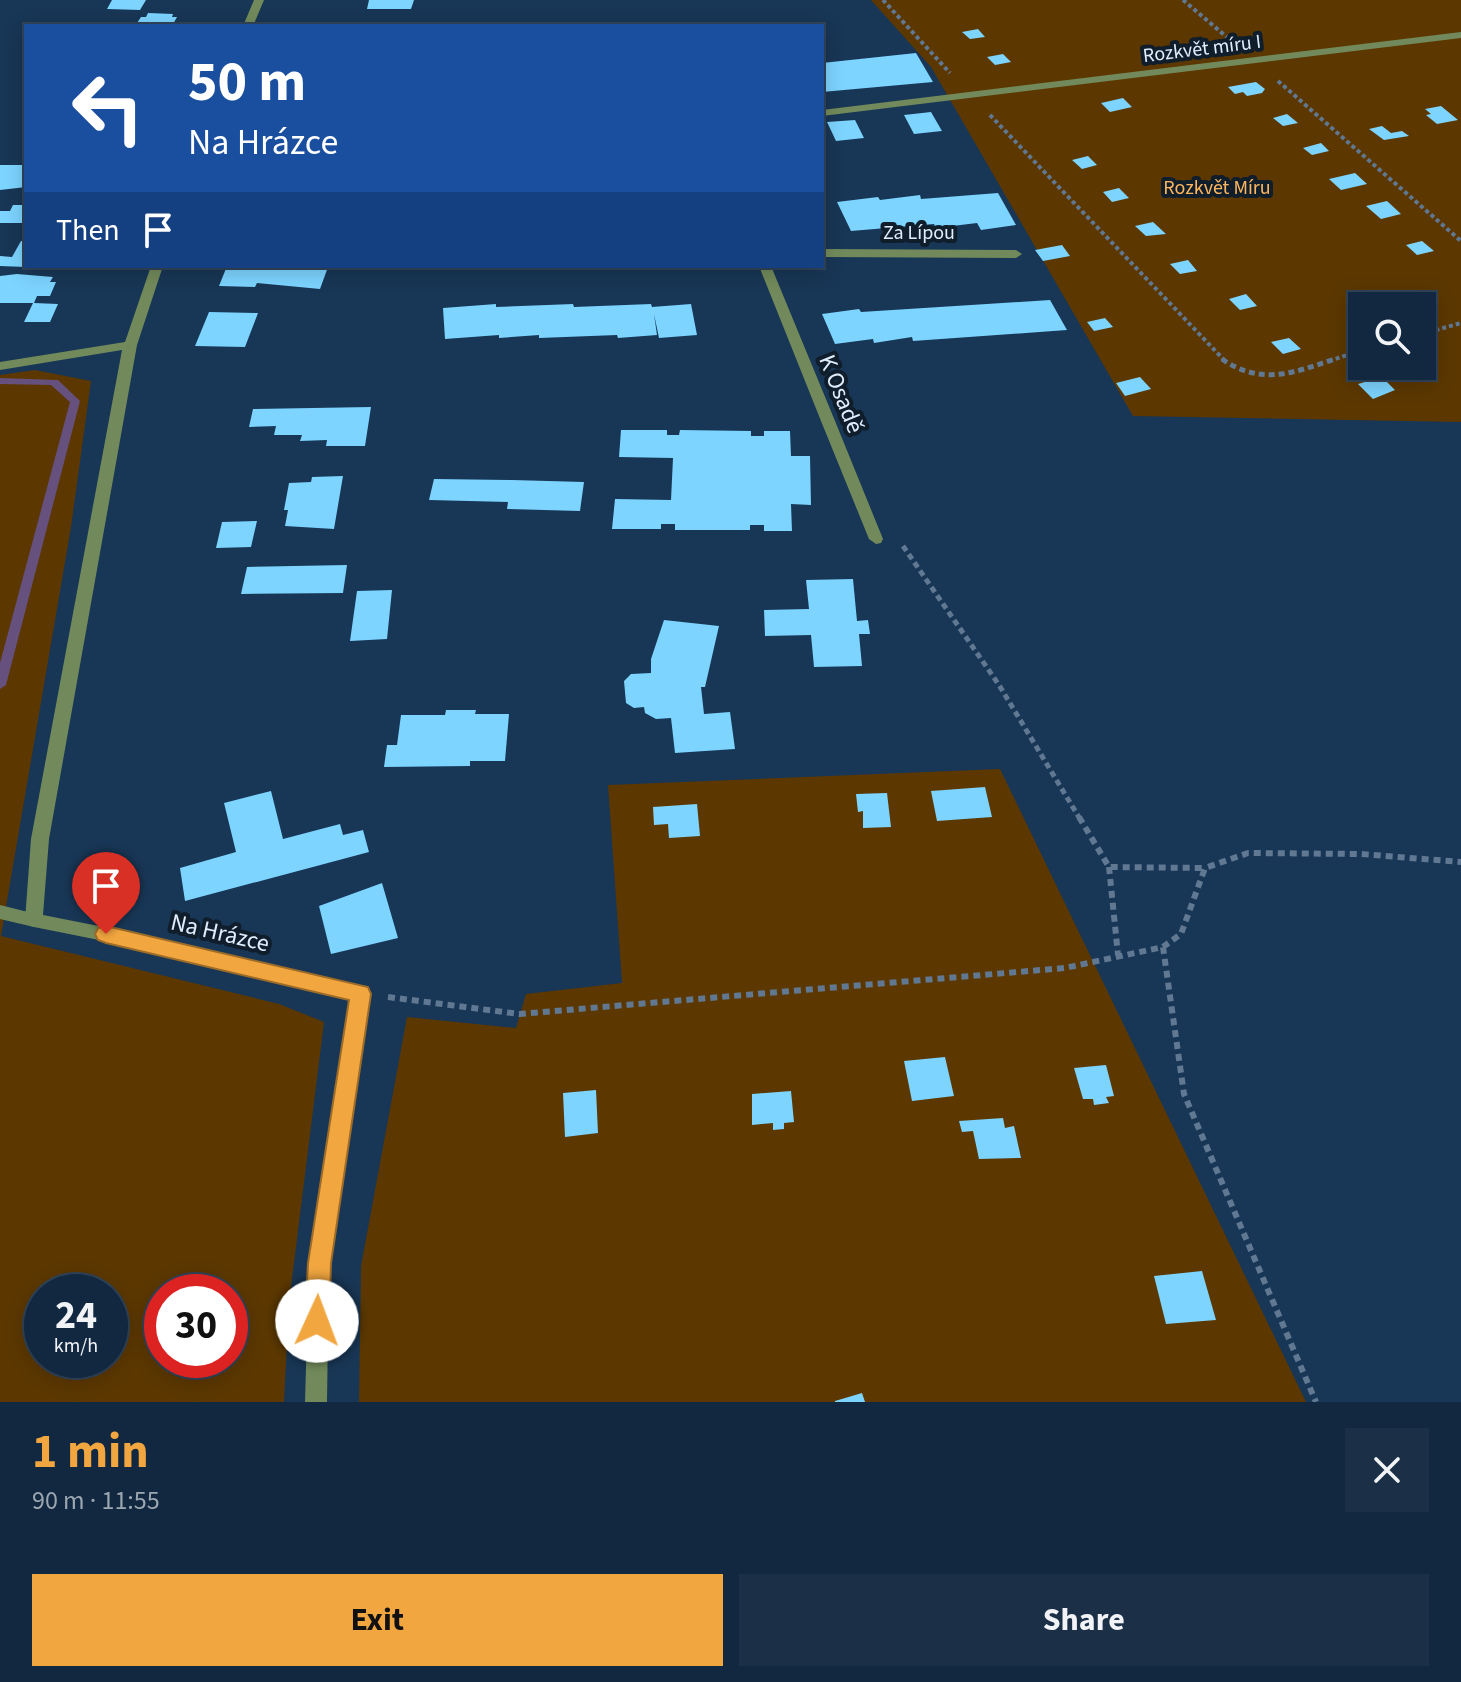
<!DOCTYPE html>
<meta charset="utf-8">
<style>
:root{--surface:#122840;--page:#1b3047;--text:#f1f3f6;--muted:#9ca6b1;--line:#314459;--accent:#f1a63f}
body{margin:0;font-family:"Source Sans 3",sans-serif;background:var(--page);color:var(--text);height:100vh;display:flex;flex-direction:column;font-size:30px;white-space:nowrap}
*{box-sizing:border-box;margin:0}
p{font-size:26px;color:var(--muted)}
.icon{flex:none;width:44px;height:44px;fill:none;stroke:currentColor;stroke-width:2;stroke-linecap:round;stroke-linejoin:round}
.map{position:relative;height:1402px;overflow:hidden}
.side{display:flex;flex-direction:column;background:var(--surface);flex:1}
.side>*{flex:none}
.banner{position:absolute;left:24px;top:24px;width:800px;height:244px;border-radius:0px;box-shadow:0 4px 20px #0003,0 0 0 2px var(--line);background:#1a4fa0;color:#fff;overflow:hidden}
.controls{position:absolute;left:1348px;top:292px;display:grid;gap:16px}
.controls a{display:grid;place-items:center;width:88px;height:88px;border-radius:0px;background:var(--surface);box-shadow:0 4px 20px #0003,0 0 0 2px var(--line);font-size:40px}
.speed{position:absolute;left:24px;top:1274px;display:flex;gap:16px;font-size:40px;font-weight:700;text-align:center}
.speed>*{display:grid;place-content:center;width:104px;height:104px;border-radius:50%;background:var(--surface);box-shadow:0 4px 20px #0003,0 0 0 2px var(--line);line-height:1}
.speed small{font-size:20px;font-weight:400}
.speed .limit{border:12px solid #d22;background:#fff;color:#111}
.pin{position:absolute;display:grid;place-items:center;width:68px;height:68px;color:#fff;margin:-82px -34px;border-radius:50% 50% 50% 0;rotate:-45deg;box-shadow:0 0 8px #0007}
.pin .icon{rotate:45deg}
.me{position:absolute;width:88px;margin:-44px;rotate:2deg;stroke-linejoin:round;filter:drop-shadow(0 0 6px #0008)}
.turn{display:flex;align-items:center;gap:28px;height:168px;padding:0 32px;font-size:36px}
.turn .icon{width:104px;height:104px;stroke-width:2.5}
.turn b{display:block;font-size:56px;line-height:68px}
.then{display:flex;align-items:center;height:76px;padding:0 32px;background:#0003;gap:16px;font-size:30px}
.round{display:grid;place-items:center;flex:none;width:84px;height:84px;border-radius:0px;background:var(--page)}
.head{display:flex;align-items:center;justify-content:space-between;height:136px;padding:0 32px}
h1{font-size:48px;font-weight:700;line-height:60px;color:var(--accent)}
.button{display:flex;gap:16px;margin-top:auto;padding:16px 32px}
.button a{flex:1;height:92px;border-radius:0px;background:var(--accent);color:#111;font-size:32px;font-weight:700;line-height:92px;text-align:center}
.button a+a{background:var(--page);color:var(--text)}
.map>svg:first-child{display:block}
.green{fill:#5c3800;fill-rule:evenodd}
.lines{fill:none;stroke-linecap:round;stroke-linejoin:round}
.stream{fill:#66507d;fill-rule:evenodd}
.building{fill:#7cd4ff}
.path-far2{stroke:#607892;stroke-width:4;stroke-dasharray:4 3;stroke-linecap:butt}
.path-far1{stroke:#607892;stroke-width:5;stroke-dasharray:6 4;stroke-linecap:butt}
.path{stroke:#607892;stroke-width:6;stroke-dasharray:7 5;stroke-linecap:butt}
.lane{fill:#728a5b;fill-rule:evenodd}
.street{fill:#728a5b;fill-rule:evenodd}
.route{fill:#f1a63f;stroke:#9d6c29;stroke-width:2}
.labels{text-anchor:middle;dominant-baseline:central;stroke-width:8;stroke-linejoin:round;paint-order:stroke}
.far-street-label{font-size:20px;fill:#dfedfd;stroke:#101d2b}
.far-park-label{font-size:20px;fill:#feb75e;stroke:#101d2b}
.street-label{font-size:24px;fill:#dfedfd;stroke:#101d2b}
</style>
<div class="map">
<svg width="1461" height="1402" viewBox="0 0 1461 1402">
<rect width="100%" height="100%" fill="#183655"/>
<path class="green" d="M871 0H1461V422L1133 416 931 67ZM1362 306H1422V366H1362Z
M35 370 91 381 71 527 1 936 279 1004 324 1022 289 1303 284 1402H0V375ZM42 1292H110V1360H42ZM162 1292H230V1360H162Z
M1000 769 1306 1402H359L361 1266 407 1017 516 1028 526 994 622 983 608 785Z"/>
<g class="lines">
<path class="stream" d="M0 378 58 380 80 401 6 685 0 689V663L70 402 51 385 0 384Z"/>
</g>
<path class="building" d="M112 0H146L140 10 107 9Z
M369 0H414L411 9H367Z
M148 13 173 14 172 17H177L172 26H135L141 17H146Z
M978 29 985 37 970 39 962 32Z
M916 53 933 82 822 92V63Z
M1003 54 1011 62 995 65 987 57Z
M1256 82 1265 89 1262 93 1247 96 1243 92 1235 94 1228 87Z
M1123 98 1132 107 1110 112 1101 103Z
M1441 106 1458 120 1437 124 1426 115 1431 114 1425 109Z
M931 112 942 131 914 134 904 115Z
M1287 114 1298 123 1283 126 1273 118Z
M855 120 864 138 836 141 827 122Z
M1382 126 1391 133 1402 131 1409 136 1384 140 1369 129Z
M1321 143 1329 151 1312 155 1303 148Z
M1088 156 1097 165 1082 169 1072 160Z
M0 165H26V187L0 190Z
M1355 173 1367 184 1341 190 1329 179Z
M1119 188 1129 198 1112 202 1103 192Z
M998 193 1016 225 981 230 977 223 936 228 934 224 851 231 837 202 878 197 880 200 920 195 921 199Z
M1387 201 1401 214 1381 219 1366 206Z
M13 205H26V223H0V211H10Z
M1153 222 1166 234 1146 236 1135 226Z
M21 241H26V267L0 266V256L12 257Z
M1422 241 1434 251 1417 255 1406 245Z
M1062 245 1070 256 1043 261 1035 250Z
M1188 260 1197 271 1180 274 1170 264Z
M227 266H293L328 267 320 289 257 283 255 287 219 286Z
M17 274 53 277 50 282H56L50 296H37L34 303 58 304 50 322H24L33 303H0V276Z
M1246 294 1257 306 1240 310 1229 299Z
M1050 300 1067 330 913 341 912 337 874 343 873 339 835 344 822 314 859 309 861 312Z
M496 304V307L573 304 574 307 651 304 652 307 691 304 697 335 659 338 654 314 657 335 618 338 617 335 539 338V335L499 338V335L445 339 443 308Z
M209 312 258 313 245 347 195 346Z
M1105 318 1113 327 1094 331 1087 322Z
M1289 338 1301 349 1283 354 1271 342Z
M1140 377 1151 389 1125 396 1116 383Z
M1382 377 1395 390 1373 399 1358 384Z
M371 407 365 446H326L327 440 300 441 302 435H274L276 426 249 427 253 409Z
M621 430H667V435H679L680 430 751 431V436H764V431H790L791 456H810L811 505 791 504 792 531H764V525H750V530H675V524H661V529H612L615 499 671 500 673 458 619 457Z
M343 476 334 529 285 526 288 510H284L289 483 311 482 312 477Z
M434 479 512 480 584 482 580 511 507 509 508 502 429 500Z
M257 521 251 547 216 548 222 522Z
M347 565 343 593 241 594 247 567Z
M853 579 857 621 868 620 870 634H859L862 666 814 667 811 635 765 636 764 610 809 609 806 580Z
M392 590 387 639 350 641 357 591Z
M664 620 719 626 705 687H701L704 714 730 712 735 749 675 753 671 718 656 719 645 713 644 707 634 708 626 703 624 681 631 674 651 673V659Z
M446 710H476L475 714H509L505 761H470V766L384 767 387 745H397L401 715H445Z
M985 787 992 817 937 821 931 791Z
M271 791 283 839 340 824 343 835 363 830 369 852 185 901 180 868 236 852 224 803Z
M887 793 891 827 863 828V811L858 812 856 794Z
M697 804 700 836 669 838 668 824 654 825 653 807Z
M382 883 398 938 331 954 319 906Z
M945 1057 954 1096 912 1101 904 1061Z
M1106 1065 1114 1096 1106 1097 1109 1103 1094 1105 1093 1099H1083L1074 1068Z
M596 1090 598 1133 565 1137 563 1093Z
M791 1091 794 1122 784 1123V1129L773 1130V1123L752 1125V1094Z
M1003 1118 1005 1128 1014 1126 1021 1158 979 1159 973 1131 962 1132 959 1121Z
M1202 1271 1216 1320 1166 1324 1154 1276Z
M862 1393 865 1402H835V1401Z"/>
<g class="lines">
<path class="path-far2" d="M883 0 950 73
M1183 0 1228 38
M1278 81 1461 241
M990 115 1225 361
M1422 334 1461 323
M1329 361 1362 350"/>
<path class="path-far1" d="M1222 359C1261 386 1293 373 1335 359
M903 546 999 685 1080 819"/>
<path class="path" d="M1079 817 1109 867 1205 868
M1109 867 1118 955
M1163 947 1184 1094 1316 1402
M388 997 519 1014 1065 968 1163 947 1181 934 1205 868 1248 853 1361 854 1461 862"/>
<path class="lane" d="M828 417 835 421 883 539 881 543 876 544 869 539 821 421Z
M0 905 40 915 43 920 40 925 34 927 0 919Z"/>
<path class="street" d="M254 0H264L253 26H243Z
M1461 32V38L822 116V110Z
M822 249 1016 250 1022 254 1016 258 822 257Z
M151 266H163L137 345 49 839 43 915 129 932 367 988 370 994 329 1263 327 1402H305L309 1263 351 999 129 946 34 927 28 925 25 920 31 839 122 350 0 370V362L125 342Z
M759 266H771L835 421 833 424 828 425 821 421Z"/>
</g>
<path class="route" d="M106 926 368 987 371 994 331 1263 329 1321 326 1329 317 1332 309 1329 305 1321 308 1263 349 1000 106 943 98 940 95 934 98 928Z"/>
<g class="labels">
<g class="far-street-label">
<text transform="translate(1202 49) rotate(-7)">Rozkvět míru I</text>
<text x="919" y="233">Za Lípou</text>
</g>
<g class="far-park-label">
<text x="1217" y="188">Rozkvět Míru</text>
</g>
<g class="street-label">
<text transform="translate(841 394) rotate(68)">K Osadě</text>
<text transform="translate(220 933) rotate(13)">Na Hrázce</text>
</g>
</g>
</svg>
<div class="controls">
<a><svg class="icon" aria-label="search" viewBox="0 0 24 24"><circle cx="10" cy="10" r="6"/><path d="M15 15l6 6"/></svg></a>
</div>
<div class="speed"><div>24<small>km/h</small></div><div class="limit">30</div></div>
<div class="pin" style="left:106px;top:934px;background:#d93025"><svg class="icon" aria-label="arrive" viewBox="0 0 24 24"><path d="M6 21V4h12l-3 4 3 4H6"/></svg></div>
<svg class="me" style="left:317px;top:1321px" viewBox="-20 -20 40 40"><circle r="19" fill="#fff"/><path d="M0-13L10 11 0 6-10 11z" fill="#f1a63f"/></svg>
<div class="banner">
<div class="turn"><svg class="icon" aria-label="left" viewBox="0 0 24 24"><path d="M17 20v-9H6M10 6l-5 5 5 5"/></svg><div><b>50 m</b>Na Hrázce</div></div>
<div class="then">Then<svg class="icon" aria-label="arrive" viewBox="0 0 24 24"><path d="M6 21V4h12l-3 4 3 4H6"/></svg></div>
</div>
</div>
<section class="side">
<div class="head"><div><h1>1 min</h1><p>90 m · 11:55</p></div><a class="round"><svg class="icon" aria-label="close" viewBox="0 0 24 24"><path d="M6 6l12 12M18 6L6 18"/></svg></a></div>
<div class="button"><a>Exit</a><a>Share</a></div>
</section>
